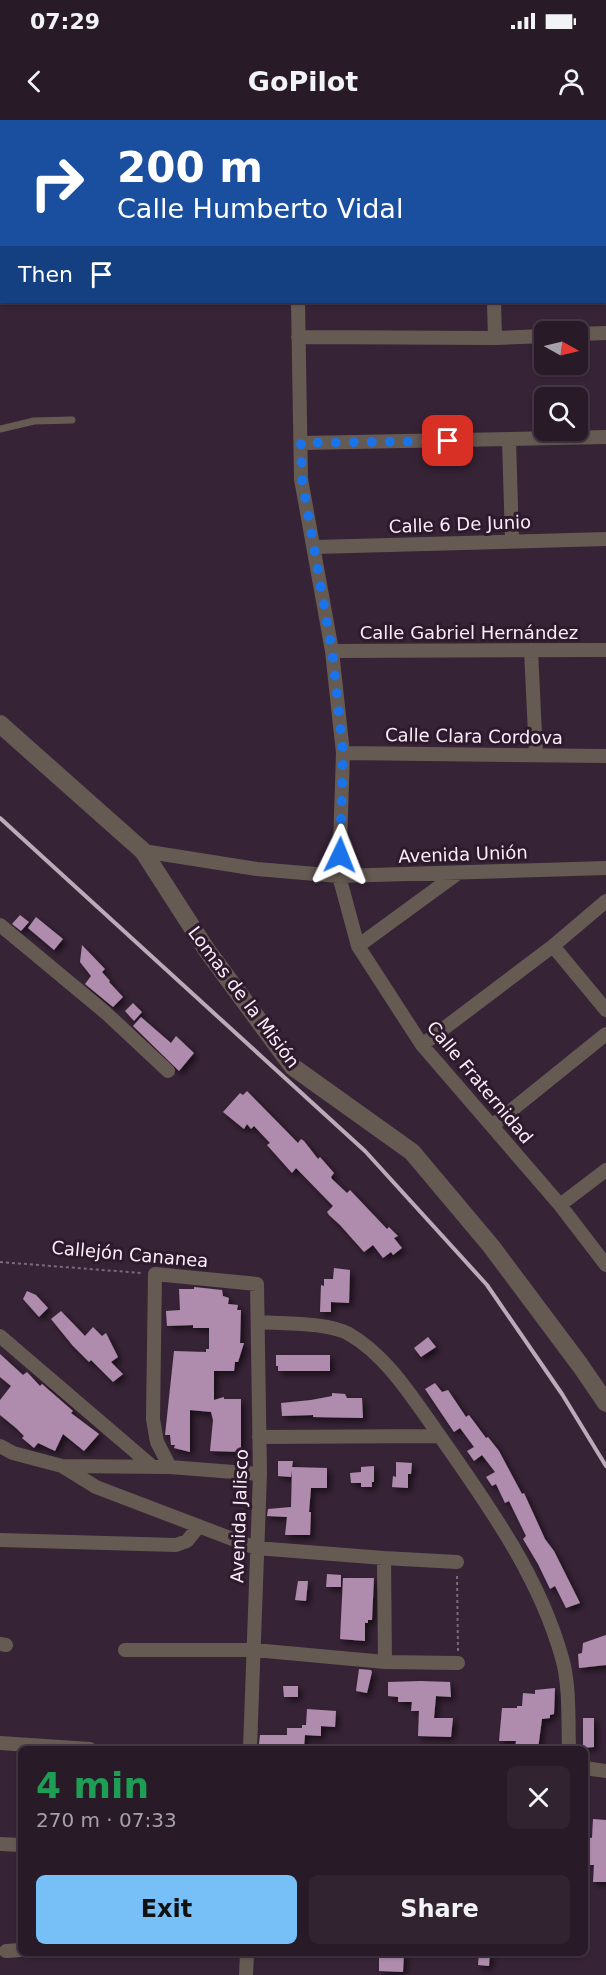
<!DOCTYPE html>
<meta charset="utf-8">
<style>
:root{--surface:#291a28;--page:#312330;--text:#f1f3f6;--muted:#a5a1a8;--line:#453845;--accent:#77c0f7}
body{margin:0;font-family:"DejaVu Sans",sans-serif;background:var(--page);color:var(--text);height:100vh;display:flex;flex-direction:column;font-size:22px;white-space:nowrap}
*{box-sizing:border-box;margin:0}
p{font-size:20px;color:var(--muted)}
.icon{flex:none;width:33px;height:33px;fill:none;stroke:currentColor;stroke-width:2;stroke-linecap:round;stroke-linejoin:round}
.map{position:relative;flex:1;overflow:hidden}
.details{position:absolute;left:18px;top:1626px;width:570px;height:210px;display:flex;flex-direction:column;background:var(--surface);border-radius:9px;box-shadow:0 2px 4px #0004,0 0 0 2px var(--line)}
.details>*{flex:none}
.guide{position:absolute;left:0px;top:0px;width:606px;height:183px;box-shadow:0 2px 4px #0004,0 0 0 2px var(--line);background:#1a4fa0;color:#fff;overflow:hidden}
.needle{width:39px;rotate:98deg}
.tools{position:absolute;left:534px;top:201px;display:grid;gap:12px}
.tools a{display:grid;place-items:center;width:54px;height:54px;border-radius:9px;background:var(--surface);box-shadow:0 2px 4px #0004,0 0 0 2px var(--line);font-size:30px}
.pin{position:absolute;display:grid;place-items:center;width:51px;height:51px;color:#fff;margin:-26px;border-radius:12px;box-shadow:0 3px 9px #0006}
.me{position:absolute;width:66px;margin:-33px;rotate:2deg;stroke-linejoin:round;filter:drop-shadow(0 0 4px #0008)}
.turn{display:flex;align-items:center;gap:21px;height:126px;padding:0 18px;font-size:27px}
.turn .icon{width:78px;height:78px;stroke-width:2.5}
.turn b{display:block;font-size:42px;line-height:51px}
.then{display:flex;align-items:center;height:57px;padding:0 18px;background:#0003;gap:12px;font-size:22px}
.round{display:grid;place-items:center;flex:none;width:63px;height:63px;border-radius:9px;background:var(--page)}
.summary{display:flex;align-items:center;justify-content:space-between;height:102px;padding:0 18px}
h1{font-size:36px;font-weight:700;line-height:45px;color:#1e9e55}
.action{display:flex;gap:12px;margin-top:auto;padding:12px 18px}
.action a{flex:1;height:69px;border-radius:9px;background:var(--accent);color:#111;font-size:24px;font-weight:700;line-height:69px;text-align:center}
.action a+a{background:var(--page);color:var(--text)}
.status{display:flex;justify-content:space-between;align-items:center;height:42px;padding:0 30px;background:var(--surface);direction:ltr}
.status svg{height:16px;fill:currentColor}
header{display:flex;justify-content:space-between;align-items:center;height:78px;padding:0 18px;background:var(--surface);font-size:27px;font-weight:700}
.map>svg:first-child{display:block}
.building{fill:#af8bad;filter:url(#shadow)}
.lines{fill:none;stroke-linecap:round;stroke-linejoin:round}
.path{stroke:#7b6a7a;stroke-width:2;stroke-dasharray:3 3;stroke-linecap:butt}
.service{stroke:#665b53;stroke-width:7}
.minor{stroke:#665b53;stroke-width:14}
.tertiary{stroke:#665b53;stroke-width:18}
.rail{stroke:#baabb9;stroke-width:4}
.route{stroke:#1a73e8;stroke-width:10;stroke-dasharray:0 18}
.labels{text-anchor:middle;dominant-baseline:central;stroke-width:6;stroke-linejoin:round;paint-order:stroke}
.street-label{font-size:18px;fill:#faedf9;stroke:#2d1a2c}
</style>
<div class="status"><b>07:29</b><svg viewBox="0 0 49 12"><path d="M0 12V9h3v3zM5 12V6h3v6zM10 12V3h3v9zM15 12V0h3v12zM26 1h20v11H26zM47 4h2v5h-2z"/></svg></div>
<header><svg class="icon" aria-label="back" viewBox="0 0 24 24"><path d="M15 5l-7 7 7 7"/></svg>GoPilot<svg class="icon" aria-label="person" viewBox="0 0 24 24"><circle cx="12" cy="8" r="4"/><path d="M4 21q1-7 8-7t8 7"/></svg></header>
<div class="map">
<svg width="606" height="1855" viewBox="0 0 606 1855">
<defs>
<filter id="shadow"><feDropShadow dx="3.5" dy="3.5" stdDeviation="3" flood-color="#0009"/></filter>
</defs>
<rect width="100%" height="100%" fill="#372336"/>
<path class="building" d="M20 795 29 802 21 811 12 804Z
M36 797 63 819 54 830 28 808Z
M82 825 105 849 102 852 110 861 109 862 123 877 113 887 85 864 91 856 80 842Z
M133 883 142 892 134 901 125 891Z
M141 897 171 923 176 916 194 933 179 951 133 906Z
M247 971 298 1023 301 1019 304 1021 318 1039 320 1037 334 1053 331 1057 332 1059 347 1073 350 1070 387 1109 389 1107 398 1116 394 1118 402 1128 393 1135 391 1132 383 1138 373 1125 364 1132 340 1105 329 1095 327 1092 333 1086 296 1048 292 1053 267 1025 270 1023 254 1006 251 1009 247 1004 244 1009 223 992 240 973 243 975Z
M334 1148 350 1150 349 1183 331 1182V1192H320L321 1165 324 1166V1159H333Z
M194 1167 222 1170 223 1176 229 1178 228 1184 238 1185 237 1190H241L240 1223H244L238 1242H235L234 1251H214V1280L224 1277V1279H241V1332L210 1331 213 1300 211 1292 190 1290V1332L174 1328 175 1325H171L170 1315H165L174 1231 206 1232V1229H209V1208H193V1205L167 1206 166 1191 180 1190 179 1169H194Z
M27 1171 36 1175 48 1188 39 1197 23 1179Z
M61 1191 85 1216 93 1207 102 1216 106 1213 118 1237 111 1242 123 1254 113 1262 91 1240 89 1242 73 1226 51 1199Z
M428 1217 436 1227 421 1237 414 1228Z
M0 1234 23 1255 27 1252 40 1266 42 1264 73 1291 71 1293 99 1314 84 1331 63 1314 55 1331 38 1323 34 1328 22 1318 24 1316 16 1308 0 1295V1280L11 1266 0 1257Z
M276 1235H330V1251H278V1246H276Z
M435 1263 442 1272 448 1270 466 1297 469 1295 486 1318 488 1317 499 1331 522 1374 524 1373 545 1419 554 1431 580 1483 566 1488 555 1466 550 1469 538 1444 523 1419 526 1416 509 1381 505 1383 496 1364 492 1366 486 1357 495 1352 482 1335 474 1341 467 1331 474 1327 460 1308 454 1312 425 1269Z
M332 1273 345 1274 347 1278H362L363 1298 313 1297V1295L282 1296 281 1283 311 1280 332 1276Z
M278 1341H293L292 1347 327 1348V1368H311L309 1392H311L310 1415H285L287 1397 267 1396 268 1389 291 1387 292 1350 291 1357 278 1356Z
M396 1342 412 1343 411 1354H408V1368L392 1367 393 1356 396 1357Z
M374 1346V1362H372V1367H361V1363H351L350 1353 361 1352V1347Z
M327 1454 341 1455V1467H326Z
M343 1458H374L372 1500H368V1503H365V1521L340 1519Z
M298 1461H308L306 1481 295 1480Z
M606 1515V1545L579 1548 578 1534 582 1533 583 1523Z
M359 1549 371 1550 372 1552 367 1573 356 1571Z
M421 1561 450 1562 451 1577 436 1576 434 1598H453L451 1617 418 1616 419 1591H411L412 1582H398V1577L388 1576V1562Z
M283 1566H298V1577H284Z
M555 1568 554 1594 550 1595V1598L542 1599 538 1629H515L516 1621H499L502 1588H517V1586H522L523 1573 535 1574V1570Z
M307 1589 336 1591 335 1607 321 1606V1616L305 1615 304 1627 259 1624 260 1615H287V1608H302V1605H306Z
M583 1598H594V1627L583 1628Z
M593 1699 606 1700V1762H593L594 1745H589V1729H585V1717L592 1718Z
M379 1833H404L403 1852 379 1851Z
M479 1833H490L489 1846 478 1845Z"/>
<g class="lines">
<path class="path" d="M0 1142 141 1153
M457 1456 458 1531"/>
<path class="service" d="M0 309 34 301 72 300"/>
<path class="minor" d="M95 0V2
M183 0V2
M283 0V2
M0 11H2
M604 102H606
M0 116H2
M298 182 301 359 332 531 343 633 339 756 358 826 422 925 560 1085 606 1145
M494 182 495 218
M578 214 606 213
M298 217 495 218 544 216
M509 320 512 420
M301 323 606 317
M315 427 606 419
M531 530 536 635
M332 531 606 530
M343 633 606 636
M143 731 257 749 339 756 606 748
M0 805 106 893 168 951
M358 826 458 753
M553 826 606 890
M422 925 553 826 606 781
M492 1006 606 914
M560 1085 606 1050
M259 1202C284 1204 327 1202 349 1214 387 1236 412 1277 437 1312 486 1382 539 1455 562 1538 570 1565 568 1601 569 1629
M0 1216 153 1347
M259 1317 440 1316
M0 1326 13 1333 62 1346 170 1347 260 1354
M62 1346 96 1367 256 1428 384 1438 457 1442
M170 1347 157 1322 153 1299 155 1154 257 1164 260 1354 250 1629
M0 1420 176 1425 187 1421 199 1406
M384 1438 385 1542
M0 1524 6 1525
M125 1530H254L385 1542 458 1543
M0 1623 90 1629
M585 1648 606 1651
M0 1724 21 1725
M6 1831 21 1830
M246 1855 247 1833"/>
<path class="tertiary" d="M0 604 143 731 206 829 293 947 412 1032 491 1126 580 1245 606 1283"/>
<path class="rail" d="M0 698 365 1031 487 1165 562 1274 606 1346"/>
</g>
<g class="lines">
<path class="route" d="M340 735 343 633 338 584 332 531 302 359 301 323 448 321"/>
</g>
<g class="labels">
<g class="street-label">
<text transform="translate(460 404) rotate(-2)">Calle 6 De Junio</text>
<text x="469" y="512">Calle Gabriel Hernández</text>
<text transform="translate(474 616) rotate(1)">Calle Clara Cordova</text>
<text transform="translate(463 734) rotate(-2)">Avenida Unión</text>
<text transform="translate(244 877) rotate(53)">Lomas de la Misión</text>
<text transform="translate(480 962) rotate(50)">Calle Fraternidad</text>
<text transform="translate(130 1134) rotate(5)">Callejón Cananea</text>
<text transform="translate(239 1396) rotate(-88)">Avenida Jalisco</text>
</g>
</g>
</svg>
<div class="tools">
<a><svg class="needle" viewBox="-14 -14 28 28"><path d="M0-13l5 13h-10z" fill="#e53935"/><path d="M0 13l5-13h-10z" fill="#a5a1a8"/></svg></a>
<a><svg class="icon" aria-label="search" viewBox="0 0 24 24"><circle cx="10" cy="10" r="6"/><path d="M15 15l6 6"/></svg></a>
</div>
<div class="pin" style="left:448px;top:321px;background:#d93025"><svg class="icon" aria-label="arrive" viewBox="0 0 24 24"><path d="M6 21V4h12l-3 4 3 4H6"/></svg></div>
<svg class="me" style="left:340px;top:735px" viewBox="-20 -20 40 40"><path d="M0-17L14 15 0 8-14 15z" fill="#1a73e8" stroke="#fff" stroke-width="4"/></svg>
<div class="guide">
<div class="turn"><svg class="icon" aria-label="right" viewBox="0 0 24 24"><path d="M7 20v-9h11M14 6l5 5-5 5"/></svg><div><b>200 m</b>Calle Humberto Vidal</div></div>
<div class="then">Then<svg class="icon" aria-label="arrive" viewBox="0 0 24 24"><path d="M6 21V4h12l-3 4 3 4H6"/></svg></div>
</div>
<section class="details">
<div class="summary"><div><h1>4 min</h1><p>270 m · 07:33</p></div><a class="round"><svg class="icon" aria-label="close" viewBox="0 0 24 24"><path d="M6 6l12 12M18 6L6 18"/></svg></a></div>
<div class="action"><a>Exit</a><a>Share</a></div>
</section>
</div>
